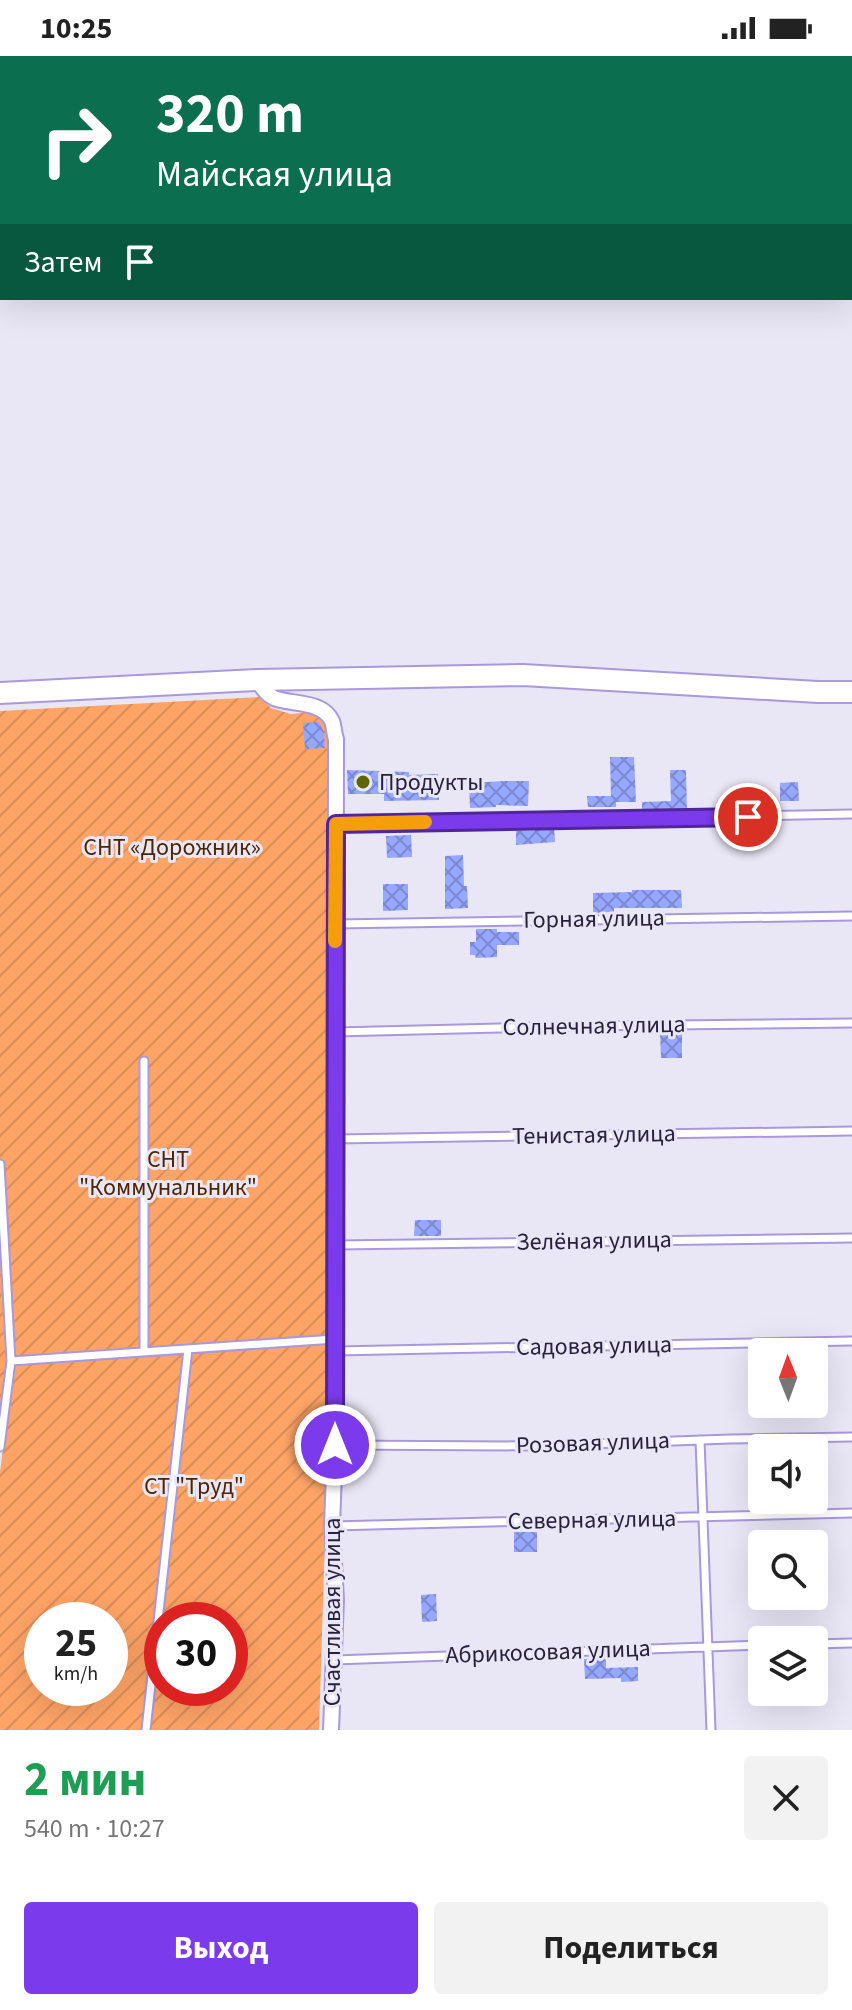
<!DOCTYPE html>
<html lang="ru">
<meta charset="utf-8">
<style>
:root{--surface:#fff;--page:#f2f2f2;--text:#222;--muted:#767676;--accent:#7c3aed}
body{margin:0;font-family:"Source Sans 3",sans-serif;background:var(--page);color:var(--text);height:100vh;display:flex;flex-direction:column;font-size:30px;white-space:nowrap}
*{box-sizing:border-box;margin:0}
p{font-size:26px;color:var(--muted)}
.icon{flex:none;width:44px;height:44px;fill:none;stroke:currentColor;stroke-width:2;stroke-linecap:round;stroke-linejoin:round}
.map{position:relative;height:1674px;overflow:hidden}
.sheet{display:flex;flex-direction:column;background:var(--surface);flex:1}
.sheet>*{flex:none}
.hud{position:absolute;left:0px;top:0px;width:852px;height:244px;box-shadow:0 8px 32px #0002;background:#0b6e4f;color:#fff;overflow:hidden}
.needle{width:52px;rotate:359deg}
.controls{position:absolute;left:748px;top:1282px;display:grid;gap:16px}
.controls a{display:grid;place-items:center;width:80px;height:80px;border-radius:8px;background:var(--surface);box-shadow:0 8px 32px #0002;font-size:40px}
.speed{position:absolute;left:24px;top:1546px;display:flex;gap:16px;font-size:40px;font-weight:700;text-align:center}
.speed>*{display:grid;place-content:center;width:104px;height:104px;border-radius:50%;background:var(--surface);box-shadow:0 8px 32px #0002;line-height:1}
.speed small{font-size:20px;font-weight:400}
.speed .limit{border:12px solid #d22;background:#fff;color:#111}
.pin{position:absolute;display:grid;place-items:center;width:68px;height:68px;color:#fff;margin:-34px;border:4px solid #fff;border-radius:50%;box-shadow:0 2px 8px #0007}
.me{position:absolute;width:88px;margin:-44px;rotate:0deg;stroke-linejoin:round;filter:drop-shadow(0 0 6px #0008)}
.turn{display:flex;align-items:center;gap:28px;height:168px;padding:0 24px;font-size:36px}
.turn .icon{width:104px;height:104px;stroke-width:2.5}
.turn b{display:block;font-size:56px;line-height:68px}
.then{display:flex;align-items:center;height:76px;padding:0 24px;background:#0003;gap:16px;font-size:30px}
.round{display:grid;place-items:center;flex:none;width:84px;height:84px;border-radius:8px;background:var(--page)}
.headline{display:flex;align-items:center;justify-content:space-between;height:136px;padding:0 24px}
h1{font-size:48px;font-weight:700;line-height:60px;color:#1e9e55}
.action{display:flex;gap:16px;margin-top:auto;padding:16px 24px}
.action a{flex:1;height:92px;border-radius:8px;background:var(--accent);color:#fff;font-size:32px;font-weight:700;line-height:92px;text-align:center}
.action a+a{background:var(--page);color:var(--text)}
.status{display:flex;justify-content:space-between;align-items:center;height:56px;padding:0 40px;background:var(--surface);direction:ltr}
.status svg{height:22px;fill:currentColor}
.map>svg:first-child{display:block}
.garden{fill:url(#garden-furrows);fill-rule:evenodd}
.building{fill:url(#building-cross-hatch)}
.lines{fill:none;stroke-linecap:round;stroke-linejoin:round}
.service-casing{stroke:#a998de;stroke-width:11}
.minor-casing{stroke:#a998de;stroke-width:18}
.secondary-casing{stroke:#a998de;stroke-width:24}
.service{stroke:#fff;stroke-width:7}
.minor{stroke:#fff;stroke-width:14}
.secondary{stroke:#fff;stroke-width:20}
.route-casing{stroke:#51269a;stroke-width:20}
.route{stroke:#7c3aed;stroke-width:14}
.slow{stroke:#f59e0b;stroke-width:14}
.poi-dot{fill:#5e6502;stroke:#e9e7f6;stroke-width:3}
.labels{text-anchor:middle;dominant-baseline:central;stroke-width:6;stroke-linejoin:round;paint-order:stroke}
.poi-label{font-size:24px;fill:#28213c;stroke:#e9e7f6;text-anchor:start}
.park-label{font-size:24px;fill:#4e2502;stroke:#e9e7f6}
.street-label{font-size:24px;fill:#28213c;stroke:#e9e7f6}
</style>
<div class="status"><b>10:25</b><svg viewBox="0 0 49 12"><path d="M0 12V9h3v3zM5 12V6h3v6zM10 12V3h3v9zM15 12V0h3v12zM26 1h20v11H26zM47 4h2v5h-2z"/></svg></div>
<div class="map">
<svg width="852" height="1674" viewBox="0 0 852 1674">
<defs>
<pattern id="garden-furrows" width="10" height="10" patternUnits="userSpaceOnUse" patternTransform="scale(2)"><rect width="10" height="10" fill="#fea466"/><path d="M-1 1l2-2M0 10L10 0M9 11l2-2" fill="none" stroke="#da8d59"/></pattern>
<pattern id="building-cross-hatch" width="8" height="8" patternUnits="userSpaceOnUse" patternTransform="scale(2)"><rect width="8" height="8" fill="#96a7ff"/><path d="M0 0l8 8M0 8l8-8" fill="none" stroke="#7a88d0"/></pattern>
</defs>
<rect width="100%" height="100%" fill="#e9e7f6"/>
<path class="garden" d="M260 641 271 652 291 658 314 656 326 663 331 686 335 1283 12 1305 0 1391V655Z
M331 1288 319 1674H0V1416L14 1309ZM42 1564H110V1632H42ZM162 1564H230V1632H162Z"/>
<path class="building" d="M319 666 324 676 325 692 305 693 303 667Z
M610 701H634L636 746H616V751H588L587 740H611Z
M347 714 409 716V719L438 718 439 744 384 745V738H348Z
M670 714H686L687 755 642 756V746L671 745Z
M505 725H529L528 750 496 749V751L470 752 469 727Z
M798 726 799 745H780V727Z
M535 771H554L555 786 516 789V775H535Z
M411 779 412 801 387 802 386 780Z
M463 799 464 830H467L468 852 445 853V800Z
M383 828H408V854L383 855Z
M632 834H681L682 852H614V856L593 857V837L632 836Z
M476 873H497V876H519V889H497V901L476 902 475 899H470V886H476Z
M682 976V1002H661L660 977Z
M415 1164H441V1180H414Z
M514 1476H537V1496H514Z
M436 1538 437 1565 422 1566 421 1539Z
M606 1602V1612L638 1611V1625L621 1626V1622L585 1623 584 1603Z"/>
<g class="lines">
<defs>
<path id="service" d="M336 768 852 758
M335 868 852 860
M335 976 576 970 852 967
M144 1005V1296
M335 1083 852 1075
M0 1108 11 1305 0 1391
M335 1189 852 1182
M335 1295 852 1285
M11 1305 335 1283
M700 1384 711 1674
M335 1389 534 1390 730 1383 852 1381
M332 1470 852 1457
M814 1588 852 1587
M335 1604 762 1589
M146 1674 188 1293"/>
<path id="minor" d="M257 624C262 631 266 638 274 642 292 649 322 644 332 665 334 670 334 678 336 683L335 1389 332 1470 336 1544 331 1674"/>
<path id="secondary" d="M0 637 257 624 523 619 818 636H852"/>
</defs>
<use href="#service" class="service-casing"/>
<use href="#minor" class="minor-casing"/>
<use href="#secondary" class="secondary-casing"/>
<use href="#service" class="service"/>
<use href="#minor" class="minor"/>
<use href="#secondary" class="secondary"/>
</g>
<g class="lines">
<defs>
<path id="route" d="M335 1389 336 768 748 761"/>
</defs>
<use href="#route" class="route-casing"/>
<use href="#route" class="route"/>
<path class="slow" d="M335 885 336 768 425 766"/>
</g>
<circle class="poi-dot" cx="363" cy="726" r="8"/>
<g class="labels">
<g class="poi-label">
<text x="379" y="726">Продукты</text>
</g>
<g class="park-label">
<text x="172" y="791">СНТ «Дорожник»</text>
<text x="168" y="1103">СНТ<tspan x="168" dy="28">"Коммунальник"</tspan></text>
<text x="194" y="1430">СТ "Труд"</text>
</g>
<g class="street-label">
<text transform="translate(594 863) rotate(-1)">Горная улица</text>
<text transform="translate(594 970) rotate(-1)">Солнечная улица</text>
<text transform="translate(594 1079) rotate(-1)">Тенистая улица</text>
<text transform="translate(594 1185) rotate(-1)">Зелёная улица</text>
<text transform="translate(594 1290) rotate(-1)">Садовая улица</text>
<text transform="translate(593 1387) rotate(-2)">Розовая улица</text>
<text transform="translate(592 1464) rotate(-1)">Северная улица</text>
<text transform="translate(332 1556) rotate(-90)">Счастливая улица</text>
<text transform="translate(548 1596) rotate(-2)">Абрикосовая улица</text>
</g>
</g>
</svg>
<div class="controls">
<a><svg class="needle" viewBox="-14 -14 28 28"><path d="M0-13l5 13h-10z" fill="#e53935"/><path d="M0 13l5-13h-10z" fill="#767676"/></svg></a>
<a><svg class="icon" aria-label="sound" viewBox="0 0 24 24"><path d="M4 9h4l5-4v14l-5-4H4zM17 9q2 3 0 6"/></svg></a>
<a><svg class="icon" aria-label="search" viewBox="0 0 24 24"><circle cx="10" cy="10" r="6"/><path d="M15 15l6 6"/></svg></a>
<a><svg class="icon" aria-label="layers" viewBox="0 0 24 24"><path d="M12 4l9 5-9 5-9-5zM3 14l9 5 9-5"/></svg></a>
</div>
<div class="speed"><div>25<small>km/h</small></div><div class="limit">30</div></div>
<div class="pin" style="left:748px;top:761px;background:#d93025"><svg class="icon" aria-label="arrive" viewBox="0 0 24 24"><path d="M6 21V4h12l-3 4 3 4H6"/></svg></div>
<svg class="me" style="left:335px;top:1389px" viewBox="-20 -20 40 40"><circle r="17" fill="#7c3aed" stroke="#fff" stroke-width="3"/><path d="M0-11L8 9 0 5-8 9z" fill="#fff"/></svg>
<div class="hud">
<div class="turn"><svg class="icon" aria-label="right" viewBox="0 0 24 24"><path d="M7 20v-9h11M14 6l5 5-5 5"/></svg><div><b>320 m</b>Майская улица</div></div>
<div class="then">Затем<svg class="icon" aria-label="arrive" viewBox="0 0 24 24"><path d="M6 21V4h12l-3 4 3 4H6"/></svg></div>
</div>
</div>
<section class="sheet">
<div class="headline"><div><h1>2 мин</h1><p>540 m · 10:27</p></div><a class="round"><svg class="icon" aria-label="close" viewBox="0 0 24 24"><path d="M6 6l12 12M18 6L6 18"/></svg></a></div>
<div class="action"><a>Выход</a><a>Поделиться</a></div>
</section>
